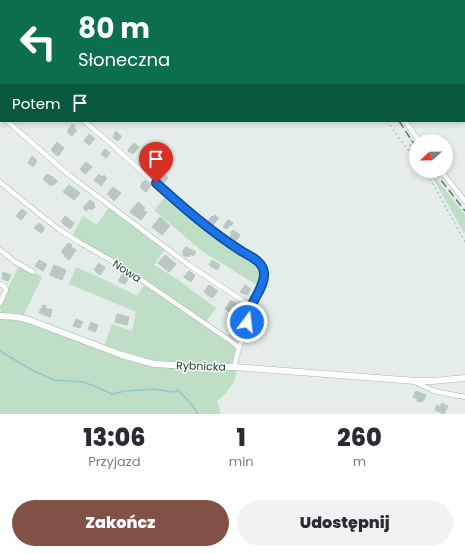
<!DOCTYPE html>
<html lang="pl">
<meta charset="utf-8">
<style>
:root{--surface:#fff;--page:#f2f2f3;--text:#2b2b33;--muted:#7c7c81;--accent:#835048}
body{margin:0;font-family:Poppins,sans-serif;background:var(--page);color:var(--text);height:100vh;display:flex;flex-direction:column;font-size:15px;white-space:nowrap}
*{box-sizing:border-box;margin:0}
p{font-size:13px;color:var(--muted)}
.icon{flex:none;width:22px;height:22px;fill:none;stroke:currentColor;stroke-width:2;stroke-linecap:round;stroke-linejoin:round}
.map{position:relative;height:414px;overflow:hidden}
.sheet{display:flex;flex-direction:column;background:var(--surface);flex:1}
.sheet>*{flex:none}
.banner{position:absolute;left:0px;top:0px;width:465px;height:122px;box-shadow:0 2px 6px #0003;background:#0b6e4f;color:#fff;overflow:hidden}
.needle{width:26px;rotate:248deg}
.controls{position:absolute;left:409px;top:134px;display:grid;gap:8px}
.controls a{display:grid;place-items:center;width:44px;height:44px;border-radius:50%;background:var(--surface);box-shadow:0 2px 6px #0003;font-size:20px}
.pin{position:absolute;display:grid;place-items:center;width:34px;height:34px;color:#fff;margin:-41px -17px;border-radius:50% 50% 50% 0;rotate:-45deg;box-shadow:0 0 4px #0007}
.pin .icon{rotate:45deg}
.me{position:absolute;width:44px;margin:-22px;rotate:15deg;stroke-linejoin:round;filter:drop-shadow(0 0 3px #0008)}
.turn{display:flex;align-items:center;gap:14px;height:84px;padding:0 12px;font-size:18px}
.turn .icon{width:52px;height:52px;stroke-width:2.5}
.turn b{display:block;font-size:28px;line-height:34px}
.then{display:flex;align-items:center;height:38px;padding:0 12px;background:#0003;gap:8px;font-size:15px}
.eta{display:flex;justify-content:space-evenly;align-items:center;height:68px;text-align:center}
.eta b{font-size:24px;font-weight:800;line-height:28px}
.cta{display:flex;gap:8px;margin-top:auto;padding:8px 12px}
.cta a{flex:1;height:46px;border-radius:24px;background:var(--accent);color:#fff;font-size:16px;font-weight:800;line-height:46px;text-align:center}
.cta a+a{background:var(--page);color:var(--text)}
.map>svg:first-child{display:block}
.green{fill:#bedec5}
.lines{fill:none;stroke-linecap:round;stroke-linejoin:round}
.stream{stroke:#8ec9d0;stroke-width:1.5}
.building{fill:#b9c8c2;stroke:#b6c7bf}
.street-casing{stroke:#a7b5b0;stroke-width:5.5}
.secondary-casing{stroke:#a2b9b0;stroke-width:7}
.path{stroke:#85b0a1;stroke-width:1;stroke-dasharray:2 3;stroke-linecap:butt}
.street{stroke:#fff;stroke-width:4.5}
.secondary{stroke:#fff;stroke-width:6}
.rail{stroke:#5e7a71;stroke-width:1.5;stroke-dasharray:8 4;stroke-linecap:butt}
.route-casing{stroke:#114b97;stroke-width:10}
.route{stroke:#1a73e8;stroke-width:7}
.labels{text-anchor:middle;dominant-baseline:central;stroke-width:3;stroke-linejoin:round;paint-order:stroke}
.street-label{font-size:11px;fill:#243e36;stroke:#f5f9f7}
</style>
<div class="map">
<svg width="465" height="414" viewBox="0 0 465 414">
<rect width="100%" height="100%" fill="#e4ede9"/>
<path class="green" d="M429 171H430L465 215V232L464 233Z
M167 195 189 215 212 234 240 251 259 265 262 272 258 286 202 251 154 210Z
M109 207 165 249 154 265 177 279 216 308 206 322 133 271 72 236 83 216 97 225Z
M19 265 42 277 24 315 1 314 0 305Z
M76 267 105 280 137 296 144 285 182 310 232 345 236 349 233 361 228 365 160 362 146 360 127 354 104 346 112 324 132 331 136 312 69 284Z
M0 318 21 319 129 359 237 370C234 386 228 391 217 401L221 414H0Z"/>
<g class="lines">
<path class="stream" d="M0 351 30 369 54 380 83 382 97 387 112 394 125 391 154 389 172 392 178 390 193 406 198 414"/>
</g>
<path class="building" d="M72 124 75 126 74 128 77 130 72 136 67 132Z
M116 131 122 137 117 141 113 137 115 134 114 133Z
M89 134 95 139 89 145 84 141Z
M57 142 64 148 58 156 51 150Z
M134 143 139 147 133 154 128 151V150Z
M105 149 110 153 106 158 101 154Z
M150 154 156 159 150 166 144 160Z
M32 156 37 161 33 167 28 163Z
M86 162 92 167 85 174 80 169Z
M162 172 168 178 164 183 157 177Z
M47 174 52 177V176L57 181 54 185 53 184 51 186 43 179Z
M99 174 102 177 104 175 107 178 101 186 94 180Z
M145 180 151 185 146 192 140 187 142 185 141 184 142 182 143 183Z
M69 185 80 193 74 200 63 192Z
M113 187 121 193 114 201 107 194Z
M90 200 94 203V205L95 207 92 210 90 208 86 211 83 208Z
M138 202 145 208 143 210 147 212 141 220 130 212Z
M22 209 27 213 21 220 16 216Z
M215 215 219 218 213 225 208 221 212 216 213 217Z
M65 216 74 223 70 229 61 222Z
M160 217 170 226 162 235 152 227Z
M228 220 233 223 231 226 230 225 227 229 223 227Z
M39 223 45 228 41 233 34 228Z
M233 230 240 235 236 241 230 237 232 234 230 233Z
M68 243 72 245 71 247 76 250 69 260 64 256 65 255 61 252Z
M186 247 196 252 193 256 192 254 189 257 187 255 186 257 183 255 184 253 182 252Z
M165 255 176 264 169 272 158 263Z
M39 260 47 264 43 271 35 266Z
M212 260 220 265 217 270 209 265Z
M99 263 105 268 100 275 94 270Z
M54 265 66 270 62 280 50 275Z
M189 271 195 275 191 282 184 277Z
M3 272 11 275 8 281 2 279 3 276H2Z
M123 274 129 278 125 284 118 281Z
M209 285 218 291 212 298 204 292Z
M245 285 251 289 247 295 244 293V294L240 292Z
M231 300 239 305 233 314 225 309Z
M43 305 46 306 45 308 52 310 50 317 39 313Z
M117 314 129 317 127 325 115 322Z
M76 319 83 322 80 328 73 326Z
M91 322 98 325 95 332 88 329Z
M233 329 239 333 235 339 229 335Z
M416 391 426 395 423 401H421V402L417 401 418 399 413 397Z
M442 403 448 406 444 414 435 410 437 405 440 407Z"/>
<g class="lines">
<defs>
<path id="street" d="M328 0V1
M0 48 1 49
M0 115H1
M7 121 69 175 189 265 251 306 247 323 239 348
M84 121 110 143 186 211 209 229 258 262C270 275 258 293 251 306
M405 121 419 141
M441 171 465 201
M0 182 43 217 60 230 79 242 124 268 235 344 239 348 234 367
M0 250 14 261 33 272
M0 284 5 287 6 290 0 303
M415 382 434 391 465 397"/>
<path id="secondary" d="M0 316 17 317 29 320 122 355 143 361 155 364 189 366 234 367 416 381H432L465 378"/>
</defs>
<use href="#street" class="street-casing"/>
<use href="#secondary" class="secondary-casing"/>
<path class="path" d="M269 0 271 1
M387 121 416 161
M409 151 412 138
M424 171 433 184 465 242"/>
<use href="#street" class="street"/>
<use href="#secondary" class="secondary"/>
<path class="rail" d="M321 0V1
M399 121 416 147
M434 171 465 211"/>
</g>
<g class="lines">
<defs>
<path id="route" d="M156 183C184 208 211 232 243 252 252 257 263 262 264 273 265 284 256 295 252 305 250 310 249 317 247 322"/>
</defs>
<use href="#route" class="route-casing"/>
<use href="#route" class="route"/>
</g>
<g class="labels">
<g class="street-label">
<text transform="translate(127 271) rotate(33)">Nowa</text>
<text transform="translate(201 366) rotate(2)">Rybnicka</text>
</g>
</g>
</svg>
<div class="controls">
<a><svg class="needle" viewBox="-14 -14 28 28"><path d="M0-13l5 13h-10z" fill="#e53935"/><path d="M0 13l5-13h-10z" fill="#7c7c81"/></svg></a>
</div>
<div class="pin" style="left:156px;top:183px;background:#d93025"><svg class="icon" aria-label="arrive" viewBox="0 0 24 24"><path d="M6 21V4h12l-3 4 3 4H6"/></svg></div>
<svg class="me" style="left:247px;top:322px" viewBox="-20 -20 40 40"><circle r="17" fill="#1a73e8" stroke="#fff" stroke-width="3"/><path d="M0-11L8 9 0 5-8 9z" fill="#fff"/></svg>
<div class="banner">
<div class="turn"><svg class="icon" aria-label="left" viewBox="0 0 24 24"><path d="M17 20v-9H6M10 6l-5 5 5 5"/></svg><div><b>80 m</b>Słoneczna</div></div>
<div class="then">Potem<svg class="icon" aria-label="arrive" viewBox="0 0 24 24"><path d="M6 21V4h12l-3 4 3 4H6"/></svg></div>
</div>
</div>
<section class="sheet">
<div class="eta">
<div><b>13:06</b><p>Przyjazd</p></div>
<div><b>1</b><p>min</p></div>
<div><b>260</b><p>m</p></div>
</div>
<div class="cta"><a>Zakończ</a><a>Udostępnij</a></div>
</section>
